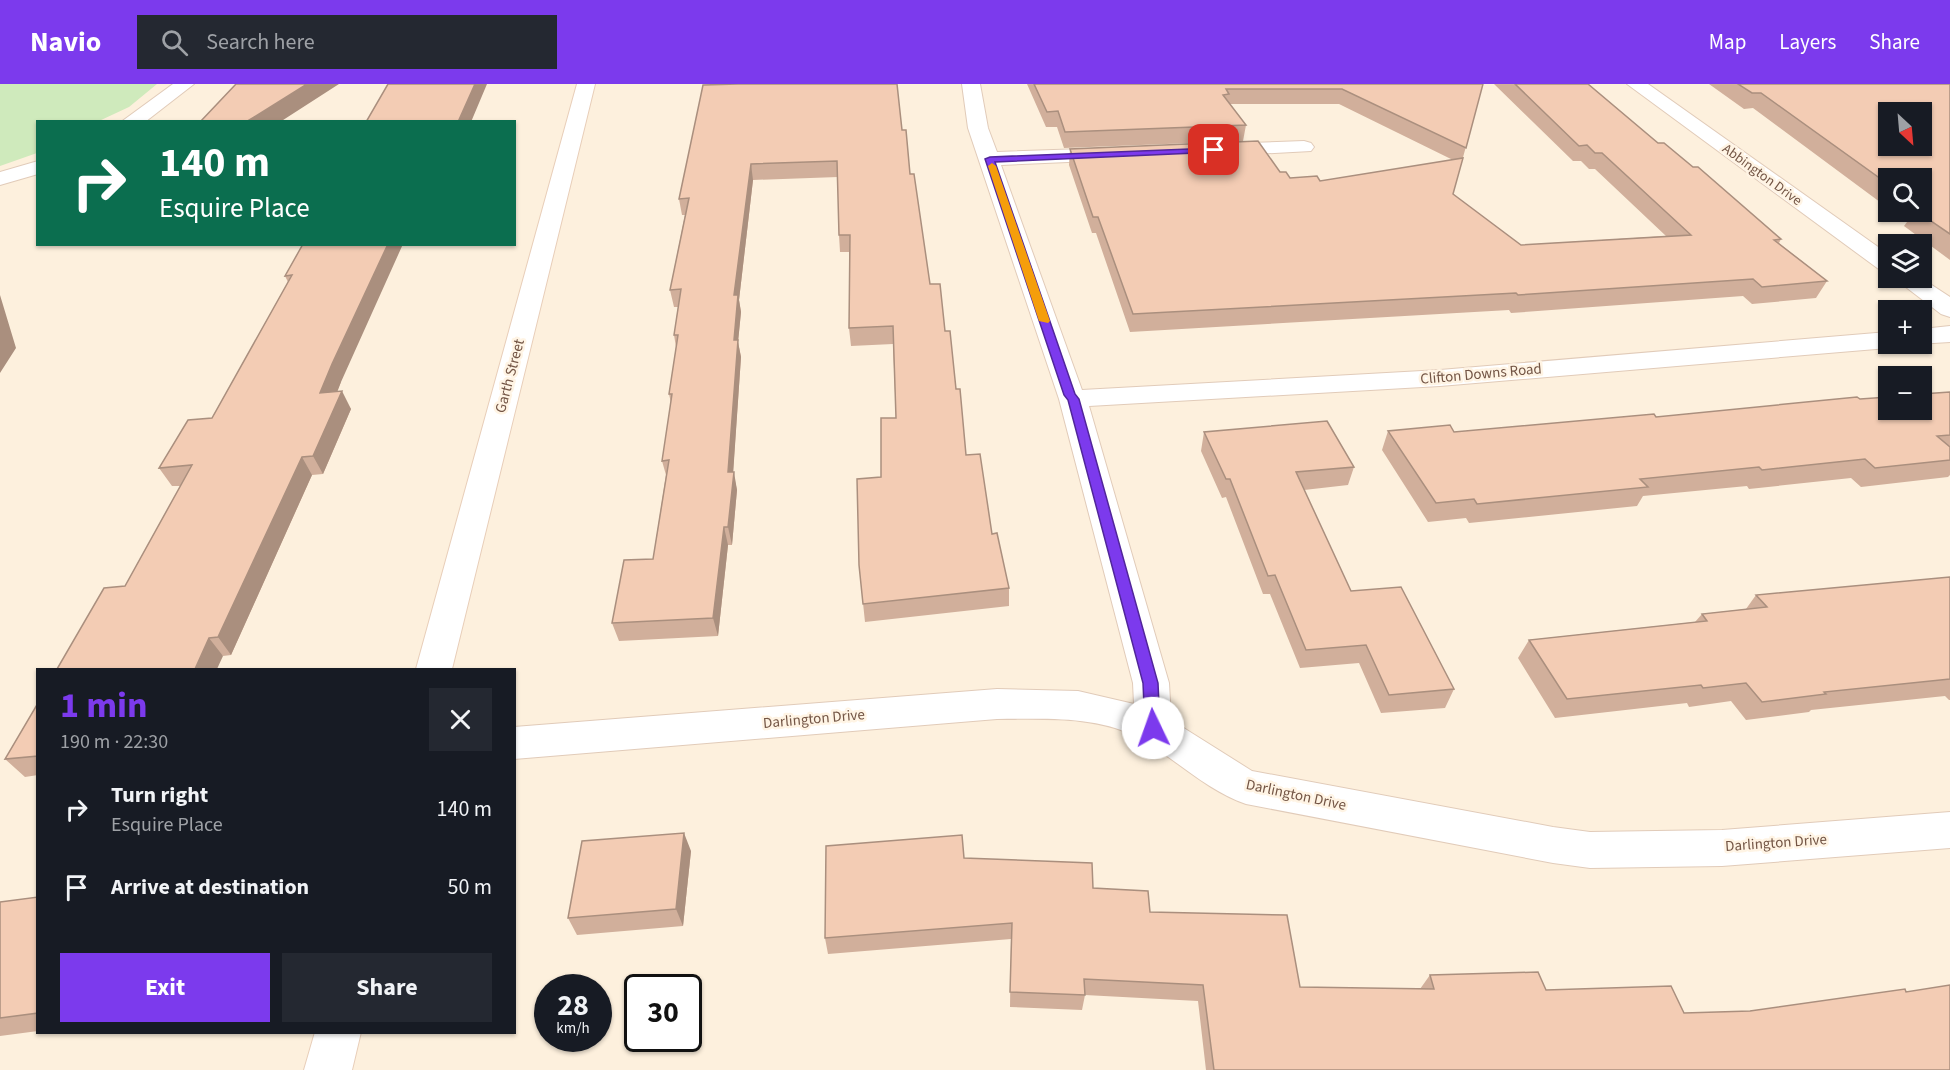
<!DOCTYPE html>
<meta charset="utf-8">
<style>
:root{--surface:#171b24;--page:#242831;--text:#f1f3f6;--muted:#9ea1a6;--accent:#7c3aed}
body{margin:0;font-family:"Source Sans 3",sans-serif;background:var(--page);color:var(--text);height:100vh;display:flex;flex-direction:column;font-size:22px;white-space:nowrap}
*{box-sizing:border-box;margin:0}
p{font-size:20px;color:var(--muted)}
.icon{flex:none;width:33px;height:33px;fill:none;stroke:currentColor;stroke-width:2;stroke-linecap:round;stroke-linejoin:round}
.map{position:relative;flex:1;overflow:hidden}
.drawer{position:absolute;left:36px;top:584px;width:480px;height:366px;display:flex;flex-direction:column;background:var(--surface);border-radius:0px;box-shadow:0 2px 4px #0004}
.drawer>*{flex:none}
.guide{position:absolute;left:36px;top:36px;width:480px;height:126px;border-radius:0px;box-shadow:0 2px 4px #0004;background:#0b6e4f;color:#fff;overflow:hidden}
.needle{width:39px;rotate:154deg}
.buttons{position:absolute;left:1878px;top:18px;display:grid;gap:12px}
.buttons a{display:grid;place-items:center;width:54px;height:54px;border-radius:0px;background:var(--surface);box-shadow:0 2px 4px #0004;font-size:30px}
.speed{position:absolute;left:534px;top:890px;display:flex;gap:12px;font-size:30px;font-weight:700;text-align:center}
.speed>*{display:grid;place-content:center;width:78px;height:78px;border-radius:50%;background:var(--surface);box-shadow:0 2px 4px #0004;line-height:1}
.speed small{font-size:15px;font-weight:400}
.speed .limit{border:3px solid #111;border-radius:9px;background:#fff;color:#111}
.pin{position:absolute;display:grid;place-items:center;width:51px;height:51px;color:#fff;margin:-26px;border-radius:12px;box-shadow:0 3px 9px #0006}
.me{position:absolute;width:66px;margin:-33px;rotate:357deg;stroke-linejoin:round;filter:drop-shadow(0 0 4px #0008)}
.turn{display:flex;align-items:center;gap:21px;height:126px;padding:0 24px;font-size:27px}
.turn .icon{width:78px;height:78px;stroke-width:2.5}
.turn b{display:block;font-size:42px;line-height:51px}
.round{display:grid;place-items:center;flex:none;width:63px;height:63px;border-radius:0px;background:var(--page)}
.summary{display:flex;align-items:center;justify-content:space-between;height:102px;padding:0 24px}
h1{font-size:36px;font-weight:700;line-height:45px;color:var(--accent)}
.primary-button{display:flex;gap:12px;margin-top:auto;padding:12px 24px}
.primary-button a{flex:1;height:69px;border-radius:0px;background:var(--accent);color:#fff;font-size:24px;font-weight:700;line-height:69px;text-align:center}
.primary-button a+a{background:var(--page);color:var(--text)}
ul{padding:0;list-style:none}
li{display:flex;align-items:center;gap:18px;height:78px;padding:0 24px}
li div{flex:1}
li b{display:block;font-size:22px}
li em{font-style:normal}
header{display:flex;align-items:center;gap:36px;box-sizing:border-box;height:84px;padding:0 30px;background:var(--accent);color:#fff}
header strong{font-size:28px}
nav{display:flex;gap:33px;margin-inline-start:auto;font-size:21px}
.search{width:420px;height:54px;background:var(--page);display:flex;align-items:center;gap:15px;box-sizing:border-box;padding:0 21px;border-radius:0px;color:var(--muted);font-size:22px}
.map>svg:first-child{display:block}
.green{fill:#cfeabc}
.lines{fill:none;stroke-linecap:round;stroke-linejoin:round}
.street-casing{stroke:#e1cbb9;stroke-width:2}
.secondary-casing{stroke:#e8ceb9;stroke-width:2}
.street{fill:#fff;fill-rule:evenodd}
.secondary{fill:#fff;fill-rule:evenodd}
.wall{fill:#d1af9b}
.shaded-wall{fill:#aa8f7e}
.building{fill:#f3ccb4;stroke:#aa8f7e;stroke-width:1.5;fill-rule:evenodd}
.route{fill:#7c3aed;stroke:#51269a;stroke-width:1.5}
.slow{fill:#f59e0b}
.labels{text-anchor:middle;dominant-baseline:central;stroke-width:5;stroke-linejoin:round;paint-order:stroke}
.far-street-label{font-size:14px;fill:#735545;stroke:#fff4e4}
.street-label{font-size:15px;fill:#735545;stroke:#fff4e4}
</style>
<header>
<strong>Navio</strong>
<div class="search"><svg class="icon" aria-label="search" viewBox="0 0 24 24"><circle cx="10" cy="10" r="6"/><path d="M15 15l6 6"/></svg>Search here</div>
<nav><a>Map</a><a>Layers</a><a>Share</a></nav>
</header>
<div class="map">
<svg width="1950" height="986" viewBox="0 0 1950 986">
<rect width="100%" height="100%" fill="#fdf0dd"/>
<path class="green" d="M0 0H157L129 23 99 37 38 38 37 69 0 82Z"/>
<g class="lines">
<defs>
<path id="street" d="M173 0H194L145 38H121Z
M962 0H980L988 44 997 68 1114 64 1121 66 1124 70 1121 74 1114 76 1001 81 1082 306 1440 286 1888 248V260H1899L1888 264 1440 302 1089 322 1169 599 1171 636 1252 687 1553 743 1590 748 1722 746 1950 728V764L1722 782 1590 784 1553 779 1246 720C1206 706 1177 676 1141 655 1098 631 1045 635 997 635L514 675V643L997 605 1078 607 1134 620 1133 599 1059 315 968 44Z
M1627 0H1648L1888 170V188L1880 186Z
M1304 57 1311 59 1314 63 1311 67 1219 72 1212 70 1209 66 1212 62 1219 60Z
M38 77V90L0 101V88Z
M1894 194H1921L1950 213V233L1941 230Z
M1950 242V258L1917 260H1922V245Z"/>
<path id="secondary" d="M577 0H595L452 585H416Z
M315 948H361L352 986H304Z"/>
</defs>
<use href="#street" class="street-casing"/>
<use href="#secondary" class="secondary-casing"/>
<use href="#street" class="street"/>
<use href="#secondary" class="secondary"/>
</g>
<path class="wall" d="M1027 0H1483L1453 110 1521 161 1666 152 1595 85H1589L1581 77H1573L1494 0H1588L1658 59 1693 83 1781 155 1779 159 1827 197 1816 214 1752 220 1743 212 1511 229 1509 226 1130 248 1096 149H1092L1069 81 1070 65 1280 88 1290 94 1320 97 1453 76 1339 20H1230L1246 41 1243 57 1064 64 1057 43H1046Z
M1709 0H1950V176L1904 142 1907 138 1893 128H1922V94H1888V124L1753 24 1744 25Z
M703 1 902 46 930 200 945 247 956 305 966 371 1009 504V522L865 538 859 481 896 334 893 260 851 262 849 244V168H840L839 151 838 93 753 96 739 216 741 228 738 258 741 273 733 388 737 406 732 461H728L718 552 619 557 612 539 653 475 666 391 662 377 671 319 669 310 676 263 674 251 678 223H674L670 206 685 131H682L679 115Z
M303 160 341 298 337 307 351 325 323 390 312 391 231 571 223 572 125 502 181 402H172L159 384 212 334 288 198 285 192Z
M1950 308V391L1948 393 1861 403 1851 394 1749 405 1747 402 1643 412 1637 422 1469 439 1466 434 1428 438 1382 366 1388 347 1454 348 1656 333Z
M1204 348 1354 383 1348 401 1304 406 1351 507 1454 605 1445 624 1381 629 1359 579 1300 584 1270 510H1263L1226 413 1222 414 1201 367Z
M1950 493V616H1949L1945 612 1811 626 1809 628 1746 636 1731 617 1689 623 1687 619 1555 634 1518 574 1529 556 1695 538 1702 530 1746 525 1756 511Z
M38 619V691L25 693 5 675Z
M691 767 683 842 577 851 568 834Z
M964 774 1093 804 1150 828 1300 903 1420 905 1430 891 1546 906 1684 929 1950 986H1206L1198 917 1085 911 1082 926 1010 923 1011 855 828 870 825 854Z
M38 813V947L0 952V818Z"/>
<path class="shaded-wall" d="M307 0H339L280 38H246Z
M475 0H487L471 38H458Z
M751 80 753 96 739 216 741 228 738 258 741 273 732 406 728 388 734 256V211Z
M388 160H403L341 298 330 327 320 309 332 280Z
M0 211 16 264 0 289Z
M342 307 351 325 323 390 313 372Z
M302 373 312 391 231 571 218 553Z
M734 388 737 406 732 461 728 443Z
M724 443 728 461 718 552 713 534Z
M209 554 223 572 217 585H195Z
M684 749 691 767 683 842 676 825Z"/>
<path class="building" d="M236 0H307L246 38H200Z
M388 0H475L458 38H366Z
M738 0H897L902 46H906L910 90H914L930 200H940L945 247H950L956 305H960L966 371 980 370 992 450 997 449 1009 504 863 520 859 481 857 395 881 393V334H896L893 242 849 244 850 151H839L837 77 751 80 734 211H738L734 256H738L728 388H734L728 443H724L713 534 612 539 624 476 653 475 669 376 662 377 672 310H669L678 251H674L681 205 670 206 689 114 679 115 703 1Z
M1034 0H1483L1466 64 1342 5H1226L1229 10 1223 11 1246 41 1065 48 1058 27 1047 28Z
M1515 0H1588L1658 59H1664L1693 83H1698L1781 155 1774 156 1827 197 1762 203 1753 195 1518 211 1516 209 1133 230 1098 133H1093L1070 65 1258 57 1280 88H1286L1290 94 1317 92 1320 97 1463 74 1453 110 1521 161 1691 151 1602 69H1595L1587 61 1579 62Z
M1738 0H1950V150L1918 128H1922V125H1924L1922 123V94H1888V100L1761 9H1752ZM1888 28H1922V62H1888Z
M303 160H388L332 280 320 309 342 307 313 372 302 373 218 553 209 554 195 585H57L104 504 125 502 192 381 159 384 188 336 212 334 292 191 285 192Z
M1950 308V351L1937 352 1950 363V376L1875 384 1865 375 1762 386 1759 383 1640 395 1648 403 1477 420 1474 415 1436 419 1388 347 1450 341 1454 348 1654 330 1656 333 1857 313 1860 315 1888 313V326H1922V310Z
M1327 337 1354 383 1296 388 1351 507 1401 503 1454 605 1389 611 1366 561 1306 566 1275 491 1268 492 1230 395H1226L1204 348Z
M1950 493V595L1824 608 1826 610 1762 618 1746 599 1703 604 1701 601 1567 615 1529 556 1707 537 1702 530 1767 523 1756 511Z
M38 619V672L5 675Z
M684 749 676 825 568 834 582 757Z
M962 751 964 774 1092 779 1093 804 1148 807 1150 828 1287 831 1300 903 1434 905 1430 891 1538 888 1546 906 1671 902 1684 929 1750 927 1905 905 1906 908 1950 901V986H1214L1203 901 1084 895 1085 911 1010 908 1012 839 825 854 826 762Z
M38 813V929L0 934V818Z"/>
<path class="route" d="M1214 64 1217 68 995 78 1075 310 1079 315 1158 599 1160 644 1153 650 1145 644 1143 599 1068 316 1064 311 985 75 990 73Z"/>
<path class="slow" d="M992 79 996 82 1050 237 1048 239 1039 237 988 82Z"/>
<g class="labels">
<g class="far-street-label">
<text transform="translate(1762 91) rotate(36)">Abbington Drive</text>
</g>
<g class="street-label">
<text transform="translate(1481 290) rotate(-5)">Clifton Downs Road</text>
<text transform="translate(510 292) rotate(-75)">Garth Street</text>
<text transform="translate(814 635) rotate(-5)">Darlington Drive</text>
<text transform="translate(1296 711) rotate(12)">Darlington Drive</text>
<text transform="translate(1776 759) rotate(-4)">Darlington Drive</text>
</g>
</g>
</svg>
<div class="buttons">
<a><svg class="needle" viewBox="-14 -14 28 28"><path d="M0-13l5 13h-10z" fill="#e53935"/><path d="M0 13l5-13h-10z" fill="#9ea1a6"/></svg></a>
<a><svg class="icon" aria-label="search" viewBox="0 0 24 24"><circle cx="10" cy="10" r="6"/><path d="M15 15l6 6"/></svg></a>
<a><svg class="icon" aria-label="layers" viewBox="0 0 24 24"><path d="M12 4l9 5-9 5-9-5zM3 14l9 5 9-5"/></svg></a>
<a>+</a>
<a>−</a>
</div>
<div class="speed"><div>28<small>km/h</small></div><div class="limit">30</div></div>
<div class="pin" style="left:1214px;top:66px;background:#d93025"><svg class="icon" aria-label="arrive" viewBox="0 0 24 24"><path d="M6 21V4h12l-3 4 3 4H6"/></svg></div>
<svg class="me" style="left:1153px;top:644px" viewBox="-20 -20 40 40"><circle r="19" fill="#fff"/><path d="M0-13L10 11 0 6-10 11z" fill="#7c3aed"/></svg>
<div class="guide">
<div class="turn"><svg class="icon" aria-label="right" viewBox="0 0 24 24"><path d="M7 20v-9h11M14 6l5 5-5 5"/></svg><div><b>140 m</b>Esquire Place</div></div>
</div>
<section class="drawer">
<div class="summary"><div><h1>1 min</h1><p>190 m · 22:30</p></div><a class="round"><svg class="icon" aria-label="close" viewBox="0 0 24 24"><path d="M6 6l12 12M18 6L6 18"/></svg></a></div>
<ul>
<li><svg class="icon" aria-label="right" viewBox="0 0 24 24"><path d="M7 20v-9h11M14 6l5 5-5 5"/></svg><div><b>Turn right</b><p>Esquire Place</p></div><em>140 m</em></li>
<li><svg class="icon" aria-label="arrive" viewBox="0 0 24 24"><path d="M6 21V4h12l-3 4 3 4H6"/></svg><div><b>Arrive at destination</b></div><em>50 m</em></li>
</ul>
<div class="primary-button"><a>Exit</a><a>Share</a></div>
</section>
</div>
